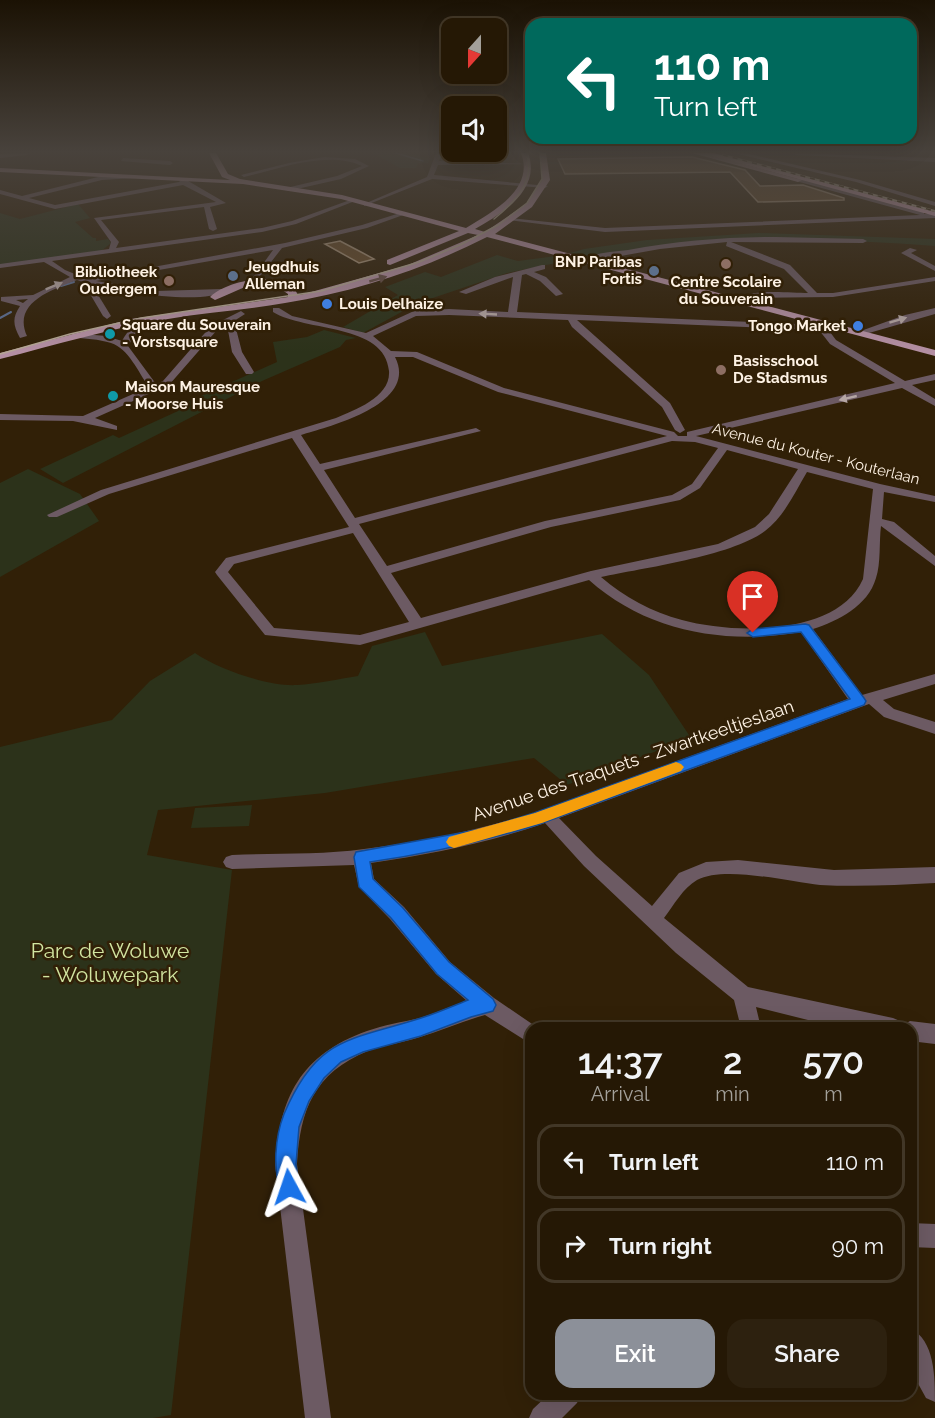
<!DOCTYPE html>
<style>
:root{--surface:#251805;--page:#2d210f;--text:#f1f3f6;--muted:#a3a09a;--line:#423727;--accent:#8c9099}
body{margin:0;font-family:Raleway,sans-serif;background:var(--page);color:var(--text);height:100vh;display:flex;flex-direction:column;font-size:22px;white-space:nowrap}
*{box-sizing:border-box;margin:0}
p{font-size:20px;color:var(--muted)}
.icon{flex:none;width:33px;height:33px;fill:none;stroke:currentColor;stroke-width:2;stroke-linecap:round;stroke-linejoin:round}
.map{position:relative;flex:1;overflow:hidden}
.drawer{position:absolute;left:525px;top:1022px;width:392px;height:378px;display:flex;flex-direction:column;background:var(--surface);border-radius:18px;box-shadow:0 6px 24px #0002,0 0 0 2px var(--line)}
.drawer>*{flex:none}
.hud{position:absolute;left:525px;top:18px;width:392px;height:126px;border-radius:18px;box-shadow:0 6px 24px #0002,0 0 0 2px var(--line);background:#00695c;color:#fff;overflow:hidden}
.needle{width:39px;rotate:201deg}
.controls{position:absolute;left:441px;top:18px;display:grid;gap:12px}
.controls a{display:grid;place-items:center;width:66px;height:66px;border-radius:12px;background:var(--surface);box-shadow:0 6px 24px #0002,0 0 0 2px var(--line);font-size:30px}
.pin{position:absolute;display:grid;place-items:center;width:51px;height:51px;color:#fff;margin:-62px -26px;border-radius:50% 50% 50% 0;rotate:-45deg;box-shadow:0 0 6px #0007}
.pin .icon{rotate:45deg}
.me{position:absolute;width:66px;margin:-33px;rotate:355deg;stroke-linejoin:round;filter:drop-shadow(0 0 4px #0008)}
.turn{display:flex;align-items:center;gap:21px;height:126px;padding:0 30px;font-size:27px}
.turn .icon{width:78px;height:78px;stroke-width:2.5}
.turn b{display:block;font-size:42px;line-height:51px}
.eta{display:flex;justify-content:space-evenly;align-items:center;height:102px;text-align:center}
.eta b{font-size:36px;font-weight:600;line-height:42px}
.cta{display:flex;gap:12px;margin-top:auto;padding:12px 30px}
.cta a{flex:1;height:69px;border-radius:18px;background:var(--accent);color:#fff;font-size:24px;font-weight:600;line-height:69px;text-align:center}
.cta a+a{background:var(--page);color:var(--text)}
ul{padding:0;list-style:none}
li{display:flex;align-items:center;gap:18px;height:75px;margin:0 12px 9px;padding:0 18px;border:3px solid var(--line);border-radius:18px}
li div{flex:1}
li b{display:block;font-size:22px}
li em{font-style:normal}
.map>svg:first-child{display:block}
.green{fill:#2c321a}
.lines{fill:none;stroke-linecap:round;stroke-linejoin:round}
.stream-far1{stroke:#5c6f94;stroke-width:1.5}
.stream{stroke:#5c6f94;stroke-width:2}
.building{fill:#664a28;stroke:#a69076;stroke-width:1.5}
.minor{fill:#6c5a63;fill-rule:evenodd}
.major{fill:#b48fa3;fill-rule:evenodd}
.highway{fill:#d1a4bc;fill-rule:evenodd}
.tram{stroke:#b4a694;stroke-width:1.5}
.rail-casing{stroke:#b4a694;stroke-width:2}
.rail{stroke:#312007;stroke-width:1.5;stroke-dasharray:5;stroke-linecap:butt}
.oneway{fill:#654c45}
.oneway2{fill:#b5a6a4}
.route{fill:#1a73e8;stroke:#114b97;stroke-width:1.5}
.slow{fill:#f59e0b}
.education-dot{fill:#8d6e63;stroke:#312007;stroke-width:2}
.service-dot{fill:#5c6f8a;stroke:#312007;stroke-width:2}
.shop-dot{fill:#3f7fe0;stroke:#312007;stroke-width:2}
.culture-dot{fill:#0f9aa8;stroke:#312007;stroke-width:2}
.labels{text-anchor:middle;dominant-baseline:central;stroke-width:5;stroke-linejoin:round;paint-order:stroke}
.far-poi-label{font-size:15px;font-weight:bold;fill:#fef2e4;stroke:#312007;text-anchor:start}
.far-street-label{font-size:15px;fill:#fef2e4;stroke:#312007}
.street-label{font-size:18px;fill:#fef2e4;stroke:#312007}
.near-park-label{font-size:21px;fill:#d2e5a1;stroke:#312007}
</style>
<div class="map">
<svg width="935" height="1418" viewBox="0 0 935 1418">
<rect width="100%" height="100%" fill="#312007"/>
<path class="green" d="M373 153H411L429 159 428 163H418L416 168H400Z
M78 204 90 218 75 222 93 238H96V241L108 239 111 243 100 252 0 265V213L20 219Z
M759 233 935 239V246C848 239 766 239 679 244 647 246 600 261 570 253L584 249 647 240Z
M497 255 518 261 556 256 571 260 507 273 418 303 363 333 343 327 398 295 385 287 425 272 441 277Z
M324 330 356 338 346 340 340 347 262 381 63 483 40 469 113 435 119 438 178 411 176 407 277 362 273 342 307 337Z
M28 469 80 494 99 521 0 577V483Z
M425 632 442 666 602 634 649 675 691 738 567 785 534 758 325 793 158 810 147 855 232 870 171 1415 153 1418H0V747L112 720 150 681 195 653C218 669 269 687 297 685 317 684 338 679 358 676L372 646Z
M252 805 249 826 191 828 195 808Z"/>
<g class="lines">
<path class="stream-far1" d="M396 153 423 161"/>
<path class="stream" d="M61 286 74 282
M0 318 11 312"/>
</g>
<path class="building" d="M692 157 745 170 760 186 803 185 844 198V200L758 202 730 172 565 174 558 159Z
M340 241 361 252 374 259 359 263 325 244Z"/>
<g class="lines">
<path class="minor" d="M30 153 27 155 0 158V154Z
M436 153H442L439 161 531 164 438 165 434 175 548 186 545 188 432 179 364 206V204L427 177Z
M734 153H745L860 180 935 202V206L856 182Z
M793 153 935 158V162L796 155Z
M324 157 355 159 369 166 341 179 288 191 286 188 337 176 362 166C327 150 279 169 244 177L241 175 289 163Z
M123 158 170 161 173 163 170 165 121 161Z
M133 175 135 178 102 180 29 198 55 205 179 182 183 178 226 203 210 207 217 229 213 231 209 229 204 207 101 220 119 242 116 248 262 228 292 221 350 200 355 201 296 224 262 232 52 261 65 270 87 279 285 243 362 225 403 212 406 214 367 228 282 248 253 285 249 283 273 250 96 281 156 291 222 289 226 291C203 305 119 292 92 285L111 316 107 319 103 316 83 282 77 280C51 290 12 303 27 336L20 338C13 325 12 318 20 306L1 301V297L33 295 70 277 44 262 0 268V264L109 249 111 242 94 218 216 202 183 185 55 209 0 194V190L22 196 102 176ZM28 299 23 303 16 300Z
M798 178 924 212V214H935V218L605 232 507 220 510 218 605 228 920 215 796 181Z
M776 237 863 239 867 241 863 243 731 242 790 265 817 293H833L935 277V281L833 297 749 298 740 302 736 300C750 288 789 293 808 293L784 269 726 246 727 242 660 249 587 262 583 260C595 252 614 252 628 250 677 241 726 237 776 237Z
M910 248 917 250 911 253 935 266V271L901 253Z
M542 265H545V269L534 272 546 277 563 294 556 296 540 281 526 274 522 275 517 312 820 325 828 320 832 323 827 328 836 340 905 381 935 374V380L912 385 935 399V406L902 388 696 436 880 484 935 496V502L884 492 882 519 894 522 935 556V566L881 526C879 541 881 564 876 578 868 606 838 621 813 629L862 695 935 674V684L883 700 894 709 935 722V734L884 717 869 704 559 818 596 856 652 906 679 873 706 862 738 860 834 870 935 867V883C897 885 858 887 820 885 788 882 725 865 697 880 683 888 674 905 664 918L748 987 893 1018 900 1021 902 1026 910 1021 935 1024V1044L910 1041V1028H840L756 1007 761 1028H741L734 1000 676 953 584 866 545 823C488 843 431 854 371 863L374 879 404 907 450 962 494 998 538 1028H531V1044L485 1015 478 1017C458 1023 438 1032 417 1038 401 1043 384 1045 368 1051 314 1073 300 1110 297 1164L331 1418H305L275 1164C280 1097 300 1055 367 1031 384 1025 402 1022 420 1018 436 1013 451 1006 467 1001L436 974 390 919 359 887 354 865 232 869 226 867 223 862 226 857 232 855C276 853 321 855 364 849 423 842 478 830 534 813L848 699 801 632C726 645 647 632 589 580L360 645 265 635 217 575 215 572 226 558 349 527 292 438 109 494 57 517H49L47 515 101 490 336 418C355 410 391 397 389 371 385 323 305 332 273 312V308H279L292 316 366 333 414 311 449 309 508 312 513 277 466 294 459 292 495 277ZM449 315 568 320 572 327 662 407 675 430 680 433 685 430 670 403 577 320 819 330 830 344 895 383 687 432V436H678L674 432 504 388 417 352 391 351 373 336 416 316ZM395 357H413L498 392 667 436 355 518 324 470 481 431 476 428 320 464 301 435C331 426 419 404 395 357ZM672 441 695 442 718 448 692 484 672 495 545 521 387 566 359 524ZM727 450 798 469 769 514 755 527 718 544 591 571 421 618 391 573 551 527 680 500 700 488ZM807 472 873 489 863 579C837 637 733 634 682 620 652 612 624 597 601 577 643 568 732 556 765 531 784 517 795 492 807 472ZM353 533 409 622 360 635 274 628 228 572 234 564Z
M935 308V314L862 335 858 332 905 315Z
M241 311 245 314 234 321 242 352 254 372 252 374H246L232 352 227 325 217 330 169 385 95 418 117 426V430L73 421 0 420V414L83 416 149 387C138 372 129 349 111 343 99 339 85 339 72 337V333L106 336 122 341C128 330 139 317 153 317V321L136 333 128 346 156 384 163 381 211 326Z
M910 1223 935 1224V1248L910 1247Z
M910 1328C935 1340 935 1378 935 1402L926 1398 910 1369Z
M549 1394H581L577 1403 562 1418H529L533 1409Z"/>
<path class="major" d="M209 153H216L228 174 240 179 342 195 466 228C493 212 535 189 521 153H528C542 189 502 214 475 229L485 232 526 204 542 180 540 153H546L550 180 532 207 495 234 935 350V356L487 237C424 269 355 292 285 303 246 310 207 312 168 319 111 328 56 345 0 359V353L131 319 288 297V294C260 273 240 291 215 300L210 297C226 280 287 268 298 295L304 294 408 265 478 235 468 233 390 265 387 264V260L459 231 341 199 243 184 0 172V168L230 180 222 177Z
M692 153H704L802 180 798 182Z"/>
<path class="highway" d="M702 153H714L935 212V216Z"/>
<path class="tram" d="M494 219C516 201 535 183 527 153
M0 354 70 334 141 318 321 291 419 262 460 245 498 225 527 203 542 179 540 153"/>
<defs>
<path id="rail" d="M723 155 935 211"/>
</defs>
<use href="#rail" class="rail-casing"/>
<use href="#rail" class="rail"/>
</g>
<defs><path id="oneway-solid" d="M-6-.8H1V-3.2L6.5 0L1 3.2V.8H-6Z" transform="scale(1.5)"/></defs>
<use class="oneway" href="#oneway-solid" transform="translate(378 279) rotate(-16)"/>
<g class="oneway2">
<use href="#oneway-solid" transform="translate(54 286) rotate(-22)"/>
<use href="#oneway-solid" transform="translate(488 314) rotate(-177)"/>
<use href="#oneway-solid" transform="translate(898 320) rotate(-17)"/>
<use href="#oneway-solid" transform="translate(848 398) rotate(167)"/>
</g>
<linearGradient id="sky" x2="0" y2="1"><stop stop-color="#1b1204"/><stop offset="0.43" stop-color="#48423c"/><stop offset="1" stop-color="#48423c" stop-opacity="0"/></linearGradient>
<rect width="935" height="352" fill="url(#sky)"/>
<path class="route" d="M805 624 809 625 864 698 866 701 864 705 537 825C481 842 427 854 370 862L373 879 403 908 449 962 493 999 496 1005 493 1011 471 1017 421 1036 363 1052 341 1062 324 1078 309 1101 299 1127 296 1164 299 1187 296 1194 289 1197 282 1194C272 1171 275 1137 284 1114 317 1036 349 1041 421 1018 437 1013 453 1006 468 1000L437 974 391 918 359 887 354 857 356 852 482 829 534 813 850 699 801 632 753 637 747 633 753 629Z"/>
<path class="slow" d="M676 762 681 764 684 767 681 771 542 823 454 848 449 846 446 842 449 837 535 813Z"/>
<g class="education-dot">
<circle cx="726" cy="264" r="6"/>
<circle cx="169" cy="281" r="6"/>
<circle cx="721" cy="370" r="6"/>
</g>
<g class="service-dot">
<circle cx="654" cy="271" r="6"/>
<circle cx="233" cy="276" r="6"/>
</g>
<g class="shop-dot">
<circle cx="327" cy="304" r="6"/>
<circle cx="858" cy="326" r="6"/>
</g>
<g class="culture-dot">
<circle cx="110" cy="334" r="6"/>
<circle cx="113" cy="396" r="6"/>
</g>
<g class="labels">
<g class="far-poi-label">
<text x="642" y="262" text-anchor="end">BNP Paribas<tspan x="642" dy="17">Fortis</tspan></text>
<text x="245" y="267">Jeugdhuis<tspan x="245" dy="17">Alleman</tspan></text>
<text x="157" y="272" text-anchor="end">Bibliotheek<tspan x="157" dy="17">Oudergem</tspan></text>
<text x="726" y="282" text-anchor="middle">Centre Scolaire<tspan x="726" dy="17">du Souverain</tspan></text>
<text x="339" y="304">Louis Delhaize</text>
<text x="122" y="325">Square du Souverain<tspan x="122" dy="17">- Vorstsquare</tspan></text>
<text x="846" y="326" text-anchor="end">Tongo Market</text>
<text x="733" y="361">Basisschool<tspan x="733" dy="17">De Stadsmus</tspan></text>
<text x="125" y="387">Maison Mauresque<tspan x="125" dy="17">- Moorse Huis</tspan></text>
</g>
<g class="far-street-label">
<text transform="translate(816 454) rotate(14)">Avenue du Kouter - Kouterlaan</text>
</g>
<g class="street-label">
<text transform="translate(633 760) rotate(-19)">Avenue des Traquets - Zwartkeeltjeslaan</text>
</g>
<g class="near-park-label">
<text x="110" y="950">Parc de Woluwe<tspan x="110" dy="24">- Woluwepark</tspan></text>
</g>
</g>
</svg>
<div class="controls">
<a><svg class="needle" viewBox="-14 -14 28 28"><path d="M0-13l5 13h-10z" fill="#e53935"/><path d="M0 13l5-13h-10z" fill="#a3a09a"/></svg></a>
<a><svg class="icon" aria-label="sound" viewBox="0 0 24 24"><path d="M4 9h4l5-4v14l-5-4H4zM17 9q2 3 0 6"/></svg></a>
</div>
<div class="pin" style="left:753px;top:633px;background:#d93025"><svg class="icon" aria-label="arrive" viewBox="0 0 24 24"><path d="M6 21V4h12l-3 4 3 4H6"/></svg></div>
<svg class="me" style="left:289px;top:1187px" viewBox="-20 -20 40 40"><path d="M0-17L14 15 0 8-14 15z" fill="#1a73e8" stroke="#fff" stroke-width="4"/></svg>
<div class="hud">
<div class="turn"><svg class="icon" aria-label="left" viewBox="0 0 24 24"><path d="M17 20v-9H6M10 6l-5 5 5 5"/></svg><div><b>110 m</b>Turn left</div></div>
</div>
<section class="drawer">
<div class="eta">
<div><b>14:37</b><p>Arrival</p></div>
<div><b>2</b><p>min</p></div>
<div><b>570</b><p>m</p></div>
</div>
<ul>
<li><svg class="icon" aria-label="left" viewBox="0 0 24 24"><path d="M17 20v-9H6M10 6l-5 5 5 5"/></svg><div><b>Turn left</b></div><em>110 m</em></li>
<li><svg class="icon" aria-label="right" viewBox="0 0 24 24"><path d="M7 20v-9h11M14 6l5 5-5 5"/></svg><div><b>Turn right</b></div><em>90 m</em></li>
</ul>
<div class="cta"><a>Exit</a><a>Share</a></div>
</section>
</div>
